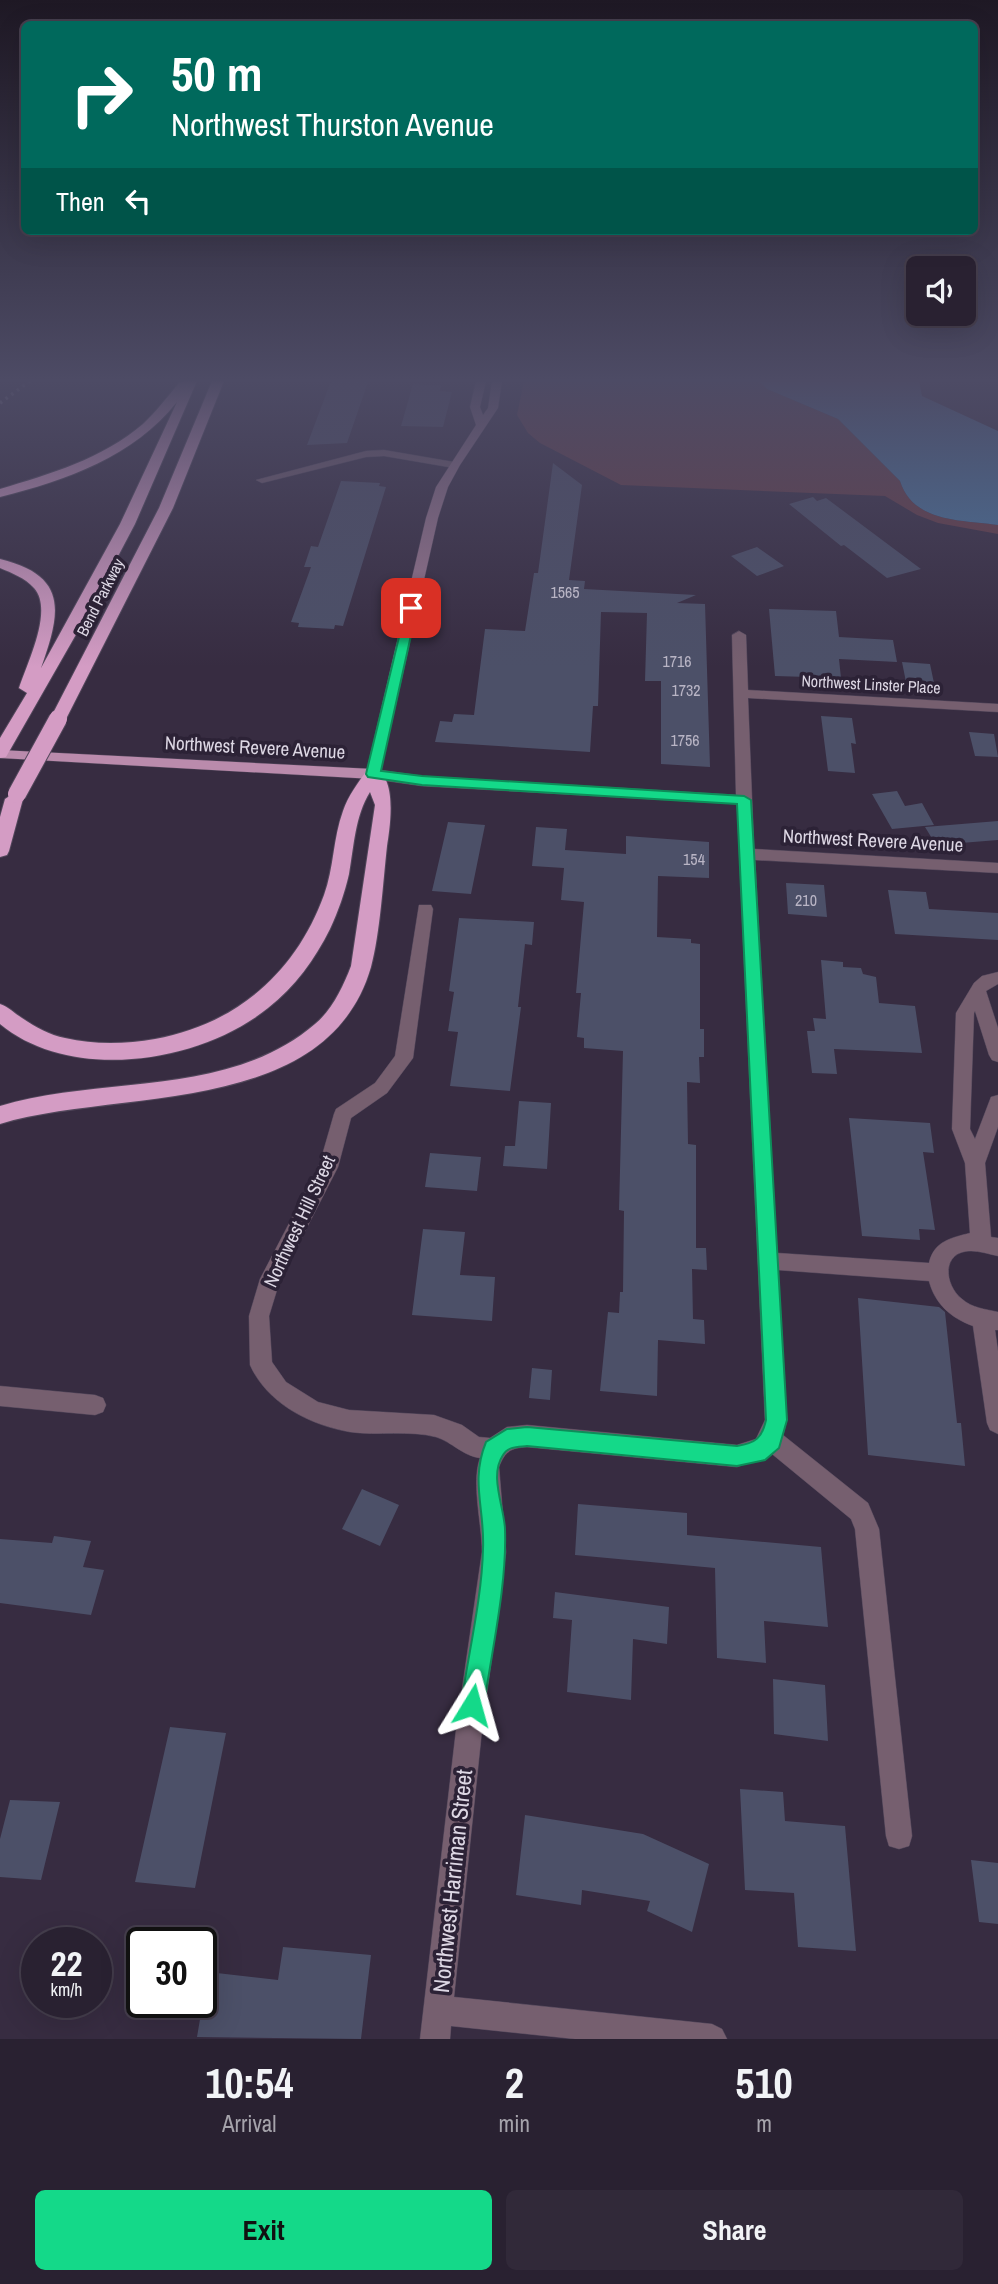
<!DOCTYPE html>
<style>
:root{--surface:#292131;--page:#312939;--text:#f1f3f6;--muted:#a5a3ab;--line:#453e4d;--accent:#14d989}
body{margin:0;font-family:"Archivo Narrow",sans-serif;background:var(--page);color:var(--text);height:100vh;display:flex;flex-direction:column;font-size:26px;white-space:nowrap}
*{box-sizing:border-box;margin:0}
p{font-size:23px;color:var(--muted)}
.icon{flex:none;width:38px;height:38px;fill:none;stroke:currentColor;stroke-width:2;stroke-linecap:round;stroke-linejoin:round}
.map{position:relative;height:2039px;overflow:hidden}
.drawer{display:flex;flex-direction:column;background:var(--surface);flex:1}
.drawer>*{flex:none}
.top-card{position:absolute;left:21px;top:21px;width:957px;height:214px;border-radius:10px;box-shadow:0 7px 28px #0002,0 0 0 2px var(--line);background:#00695c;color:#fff;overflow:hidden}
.buttons{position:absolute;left:906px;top:256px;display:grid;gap:14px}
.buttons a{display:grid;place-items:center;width:70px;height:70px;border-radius:10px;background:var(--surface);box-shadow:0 7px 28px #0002,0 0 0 2px var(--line);font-size:35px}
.speed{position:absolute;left:21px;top:1927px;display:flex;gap:14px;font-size:35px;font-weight:700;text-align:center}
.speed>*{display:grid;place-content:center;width:91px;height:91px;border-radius:50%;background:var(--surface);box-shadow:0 7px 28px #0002,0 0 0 2px var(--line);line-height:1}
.speed small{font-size:18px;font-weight:400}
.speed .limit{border:4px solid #111;border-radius:10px;background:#fff;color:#111}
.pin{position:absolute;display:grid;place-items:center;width:60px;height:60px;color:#fff;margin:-30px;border-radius:14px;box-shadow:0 4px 10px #0006}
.me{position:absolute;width:77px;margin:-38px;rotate:8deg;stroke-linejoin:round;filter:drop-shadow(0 0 5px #0008)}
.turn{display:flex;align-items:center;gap:24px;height:147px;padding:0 35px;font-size:32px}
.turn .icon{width:91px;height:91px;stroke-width:2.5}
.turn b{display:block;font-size:49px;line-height:60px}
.then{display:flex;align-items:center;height:66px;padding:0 35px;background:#0003;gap:14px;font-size:26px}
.eta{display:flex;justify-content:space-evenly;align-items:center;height:119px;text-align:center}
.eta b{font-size:42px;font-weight:800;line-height:49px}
.primary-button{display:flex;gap:14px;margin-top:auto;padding:14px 35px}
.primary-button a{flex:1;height:80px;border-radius:10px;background:var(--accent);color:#111;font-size:28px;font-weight:800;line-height:80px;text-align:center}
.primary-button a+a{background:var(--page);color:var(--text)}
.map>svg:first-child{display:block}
.green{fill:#693d46}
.water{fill:#4a79a4}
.building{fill:#4c5068}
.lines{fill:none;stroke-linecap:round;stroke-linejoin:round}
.street-casing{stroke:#52475b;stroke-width:1}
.secondary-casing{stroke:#52475b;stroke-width:1}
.primary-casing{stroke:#52475b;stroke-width:1}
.highway-casing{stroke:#52475b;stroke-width:2}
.street{fill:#765f6f;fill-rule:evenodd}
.secondary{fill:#9c7891;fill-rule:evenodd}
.primary{fill:#ba8bac;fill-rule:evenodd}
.highway{fill:#d49cc4;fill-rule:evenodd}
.rail{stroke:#8f8697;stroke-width:3.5;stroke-dasharray:2.5 4.5;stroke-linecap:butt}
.highway-bridge-casing{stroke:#52475b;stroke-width:20;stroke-linecap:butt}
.highway-bridge{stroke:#d49cc4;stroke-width:18}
.route{fill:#14d989;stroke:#0d8d59;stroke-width:2}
.labels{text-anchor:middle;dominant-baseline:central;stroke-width:7;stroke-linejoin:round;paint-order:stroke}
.number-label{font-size:16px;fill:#b9b5c5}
.far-street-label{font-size:16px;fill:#ddd7e4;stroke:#2c2236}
.street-label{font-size:19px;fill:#ddd7e4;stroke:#2c2236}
.near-street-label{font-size:23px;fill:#ddd7e4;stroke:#2c2236}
</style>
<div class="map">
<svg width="998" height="2039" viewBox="0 0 998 2039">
<rect width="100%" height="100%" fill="#372c41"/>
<path class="green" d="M524 381H759L767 389 838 419 900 481C913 523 963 520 998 525V534L938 523 917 515 885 496 621 485 540 443 528 433 517 415Z"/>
<path class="water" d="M759 381H919L922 396 998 431V525C963 520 913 523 900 481L838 419 767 389Z"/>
<path class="building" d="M331 381 368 382 347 443 307 445Z
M413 384 441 385 440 391 452 392 443 427 401 426Z
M553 463 582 485 569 580 585 581 584 589 696 595 677 603 705 604 710 767 661 764V681H645L647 613 601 612 598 706H593L590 752 435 742 440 721 452 722 454 714 474 715 485 629 525 631 534 573H538Z
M341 481 380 483 379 486 386 487 343 626 335 625 334 629 298 627 299 623 291 622 311 567H304L311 546 318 547Z
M813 497 817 501 826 498 921 569 887 578 844 545 841 546 789 504Z
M757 547 784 566 757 576 731 556Z
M769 609 836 611 839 637 893 640 897 662 839 659 841 678 775 676Z
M902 662 930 664 934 683 906 682Z
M821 716 852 718 856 744 851 743 855 773 828 771Z
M969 732 994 734 998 757 975 756Z
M897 791 905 806 922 803 934 825 892 829 872 794Z
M998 821V840L936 845 925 827Z
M448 822 485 825 471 894 432 891Z
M536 827 567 829 565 850 626 854V836L709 842V878L658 876 657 937 691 939V943L700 944V1029H704V1057H699L700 1083 687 1082 688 1144 696 1145V1248H706L707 1270 692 1269 693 1319 704 1320 705 1344 658 1340 657 1396 600 1391 608 1312 619 1313 620 1292H623L624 1211 619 1210 623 1051 584 1048V1038L577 1037 581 993H576L584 902 561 900 564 868 532 866Z
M786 883 824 885 827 917 788 914Z
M888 890 926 892 929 909 998 913V940L895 934Z
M459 918 534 922 532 945 525 944 518 1007H521L510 1091 450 1086 458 1032 448 1031 454 992 449 991Z
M821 960 843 962V967L861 968 863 974 876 977 879 1003 915 1006 922 1053 834 1049 837 1074 812 1073 807 1031H815L813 1018 826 1019Z
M519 1101 551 1103 547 1169 503 1166 505 1146H515Z
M849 1118 930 1123 934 1153 923 1152 935 1230 919 1229 920 1240 862 1236Z
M430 1153 481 1157 477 1191 425 1187Z
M423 1229 465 1232 460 1275 495 1277 492 1321 412 1315Z
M858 1298 939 1307 945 1312 957 1423H961L965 1466 868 1455Z
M532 1368 552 1370 550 1400 529 1398Z
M362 1489 399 1505 380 1546 342 1529Z
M578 1504 687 1513V1535L821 1547 828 1627 764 1621 766 1663 717 1658 715 1568 575 1555Z
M54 1536 91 1541 83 1567 104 1570 91 1615 0 1603V1539L52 1543Z
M555 1592 669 1607 667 1644 633 1639 631 1700 567 1692 572 1620 553 1618Z
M773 1679 825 1685 828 1741 774 1734Z
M170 1727 226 1733 195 1888 135 1882Z
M740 1789 783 1792 785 1821 845 1826 856 1951 798 1947 794 1893 745 1890Z
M10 1800 60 1802 41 1880 0 1877V1839Z
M525 1815 643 1834 709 1864 692 1932 647 1911 650 1901 582 1890 581 1905 516 1895Z
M971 1860 998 1863V1924L979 1922Z
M283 1947 371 1955 361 2039 197 2037 208 1972 278 1980Z"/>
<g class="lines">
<defs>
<path id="street" d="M384 450 454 462 460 465 454 468 384 456 366 457 262 483 256 480 366 451Z
M739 631 746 635 748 690 998 704V712L748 698 754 849 998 863V873L755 860 777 1253 929 1263C934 1241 951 1238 970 1233L965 1163 952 1129 956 1013 974 983 982 976 998 972V984L986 991 998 1028V1062L992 1060 989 1055 975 1011 974 1013 970 1129 975 1139 991 1097 998 1095V1127L985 1163 991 1237 998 1238V1256C989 1254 979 1251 971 1251 941 1251 944 1285 962 1299 972 1308 985 1309 998 1312V1330H995L998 1351V1434L990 1430 987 1423 973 1326C951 1318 935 1304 929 1281L778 1270 787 1420 783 1435 868 1503 879 1529 912 1836 909 1846 899 1849 889 1846 886 1836 855 1529 851 1519 772 1454 737 1467 527 1447C511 1448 505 1451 499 1467L506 1552 482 1730 454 1997 712 2024 722 2029 727 2039H575L451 2026 450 2039H420L456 1730 482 1552C482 1524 471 1483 480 1458 463 1456 452 1442 436 1437 409 1430 378 1436 350 1432 309 1425 267 1403 250 1365L249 1316 260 1279 319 1166 334 1114 336 1109 375 1083 395 1056 419 905H431L433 909 413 1058 387 1093 351 1118 338 1167 280 1280 269 1316 272 1362 286 1382 318 1402 349 1410 434 1415 462 1425 479 1437 490 1438 507 1427 527 1425 737 1445 756 1439 765 1420 737 804 422 786 373 779 366 774 373 769 422 776 736 795 732 635Z
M0 1386 95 1395 103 1398 106 1405 103 1412 95 1415 0 1406Z"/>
<path id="secondary" d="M476 381H486L480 407 483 415 488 408 492 381H502L498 408 460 465 448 487 438 518 380 774 373 779 368 777 366 774 426 518 436 487 476 425 470 407Z"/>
<path id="primary" d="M0 750 373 769 380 774 373 779 0 758Z"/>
<path id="highway" d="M185 381H197L135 524 86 617 6 757 0 758V738L27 693 19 688C27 663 54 610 34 588 25 578 12 573 0 568V559C70 576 60 614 41 668L120 524 177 402C133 457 67 480 0 497V489C50 474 102 459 143 424 156 412 167 397 179 383Z
M212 381H224L173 508 66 719 64 723H52L50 719 159 508Z
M373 768C398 775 390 827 387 846 383 882 380 934 371 967 327 1119 118 1088 0 1124V1106C102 1075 229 1098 315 1024 332 1010 343 987 351 966L375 805 370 792C355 816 354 846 349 874 345 892 338 912 330 929 315 959 295 987 268 1008 200 1063 71 1083 0 1024V1004C9 1007 14 1013 22 1018 35 1027 50 1035 65 1038 95 1045 126 1044 155 1039 237 1024 296 972 324 895 334 868 333 838 343 811 348 796 358 783 367 770Z
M14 793 23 799 9 851 7 855 0 857V817L5 799Z"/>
</defs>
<use href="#street" class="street-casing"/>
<use href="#secondary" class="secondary-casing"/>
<use href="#primary" class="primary-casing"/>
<use href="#highway" class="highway-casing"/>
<use href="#street" class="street"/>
<use href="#secondary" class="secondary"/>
<use href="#primary" class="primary"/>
<use href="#highway" class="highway"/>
<path class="rail" d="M0 403 30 381"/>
<defs>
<path id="highway-bridge" d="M17 794 58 719"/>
</defs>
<use href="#highway-bridge" class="highway-bridge-casing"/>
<use href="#highway-bridge" class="highway-bridge"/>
</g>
<linearGradient id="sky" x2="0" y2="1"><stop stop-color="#1e1824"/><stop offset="0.57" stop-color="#4d4b65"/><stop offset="1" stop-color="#4d4b65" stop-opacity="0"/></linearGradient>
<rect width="998" height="667" fill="url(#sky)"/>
<path class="route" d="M411 604 417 608 381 771 422 776 744 796 751 800 787 1420 779 1448 765 1460 737 1466 527 1446C519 1447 508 1446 503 1455 489 1476 504 1506 505 1529 507 1585 492 1649 484 1705L481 1713 472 1716 464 1713 461 1705C468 1655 482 1598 483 1549 485 1509 470 1481 486 1442L507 1429 527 1427 737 1446C756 1443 762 1438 766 1420L737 804 422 785 368 777 366 774 406 608Z"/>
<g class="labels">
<g class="number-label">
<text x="565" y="592">1565</text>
<text x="677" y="661">1716</text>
<text x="686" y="690">1732</text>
<text x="685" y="740">1756</text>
<text x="694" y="859">154</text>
<text x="806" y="900">210</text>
</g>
<g class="far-street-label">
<text transform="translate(100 597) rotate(-63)">Bend Parkway</text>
<text transform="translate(871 684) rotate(3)">Northwest Linster Place</text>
</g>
<g class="street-label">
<text transform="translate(255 747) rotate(3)">Northwest Revere Avenue</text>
<text transform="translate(873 840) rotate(3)">Northwest Revere Avenue</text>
<text transform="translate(299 1221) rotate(-65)">Northwest Hill Street</text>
</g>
<g class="near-street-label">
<text transform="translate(452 1881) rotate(-84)">Northwest Harriman Street</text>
</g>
</g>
</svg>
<div class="buttons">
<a><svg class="icon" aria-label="sound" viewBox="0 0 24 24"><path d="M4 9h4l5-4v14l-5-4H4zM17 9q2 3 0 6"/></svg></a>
</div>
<div class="speed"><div>22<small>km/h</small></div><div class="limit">30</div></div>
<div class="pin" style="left:411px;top:608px;background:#d93025"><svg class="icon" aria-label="arrive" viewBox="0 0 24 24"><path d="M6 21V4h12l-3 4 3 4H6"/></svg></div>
<svg class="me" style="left:472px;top:1705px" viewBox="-20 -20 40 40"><path d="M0-17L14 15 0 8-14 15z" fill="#14d989" stroke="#fff" stroke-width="4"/></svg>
<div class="top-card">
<div class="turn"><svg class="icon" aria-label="right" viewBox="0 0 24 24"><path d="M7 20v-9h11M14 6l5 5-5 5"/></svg><div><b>50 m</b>Northwest Thurston Avenue</div></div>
<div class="then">Then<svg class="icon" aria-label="left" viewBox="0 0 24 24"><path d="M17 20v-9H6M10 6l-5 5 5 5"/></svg></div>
</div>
</div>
<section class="drawer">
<div class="eta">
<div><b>10:54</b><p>Arrival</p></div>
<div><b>2</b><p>min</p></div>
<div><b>510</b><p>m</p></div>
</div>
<div class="primary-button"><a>Exit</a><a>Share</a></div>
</section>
